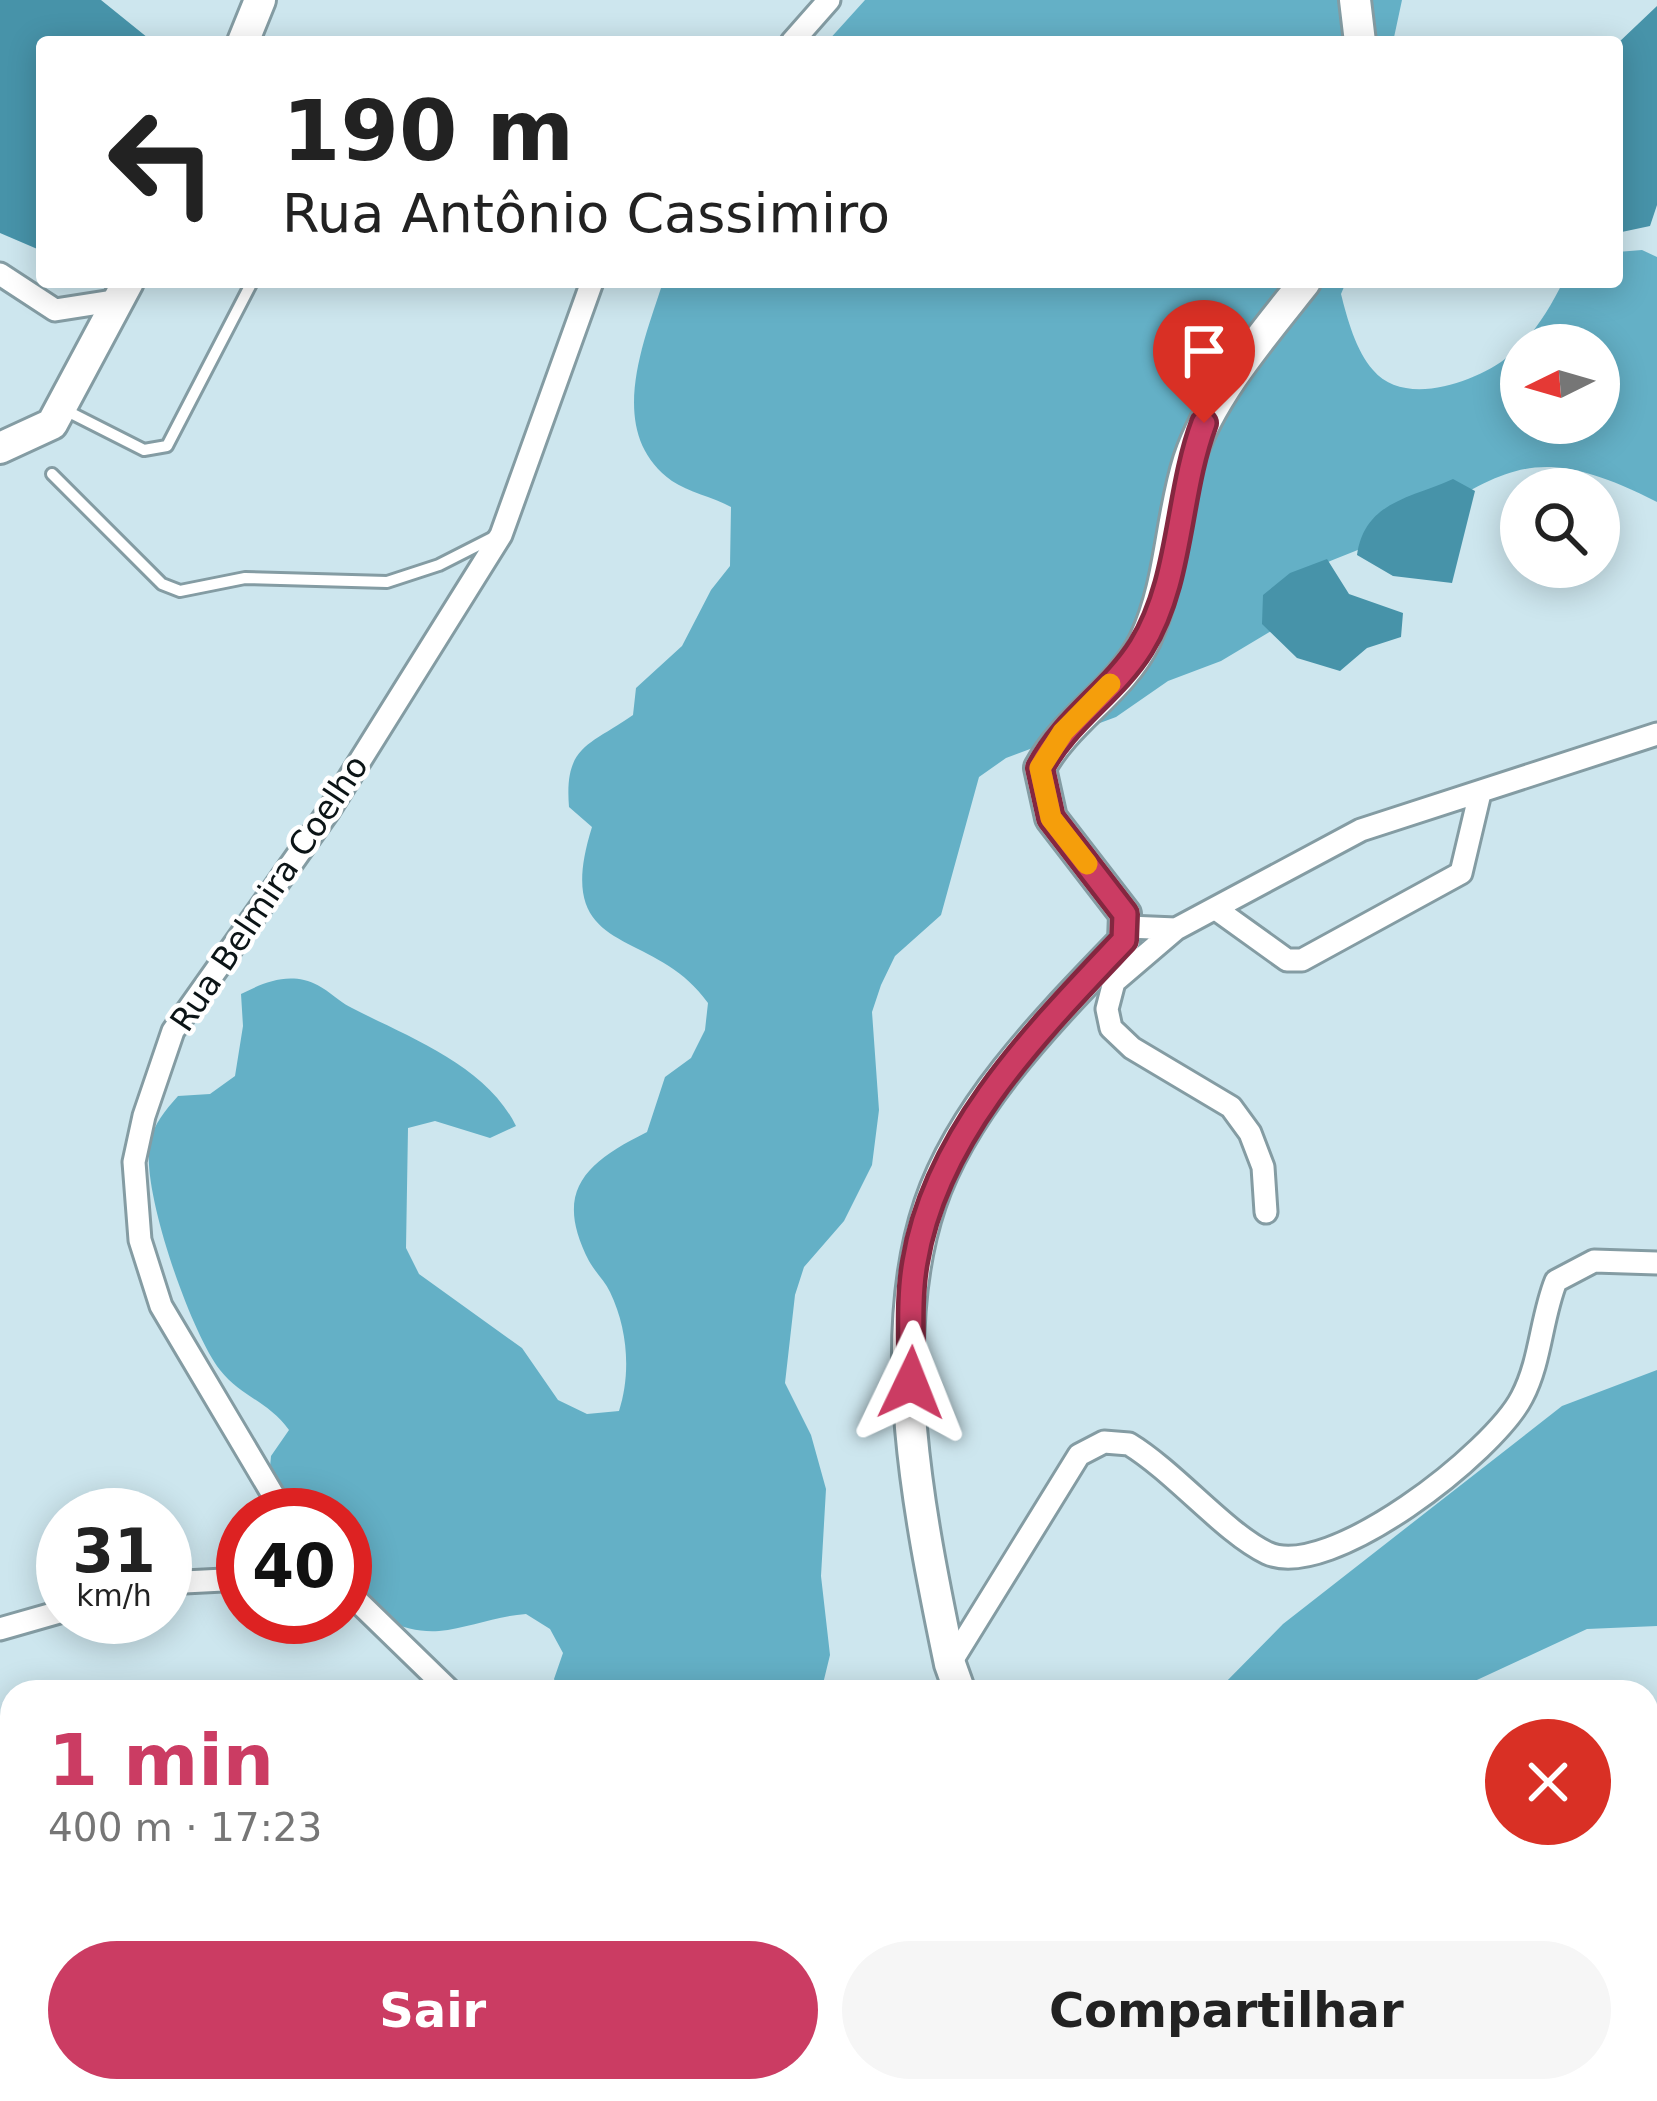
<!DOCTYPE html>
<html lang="pt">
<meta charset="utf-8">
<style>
:root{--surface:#fff;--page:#f6f6f6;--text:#222;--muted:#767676;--accent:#cb3c63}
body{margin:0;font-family:"DejaVu Sans",sans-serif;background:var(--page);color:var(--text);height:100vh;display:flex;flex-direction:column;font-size:45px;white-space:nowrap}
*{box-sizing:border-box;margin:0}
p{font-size:39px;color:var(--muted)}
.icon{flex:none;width:66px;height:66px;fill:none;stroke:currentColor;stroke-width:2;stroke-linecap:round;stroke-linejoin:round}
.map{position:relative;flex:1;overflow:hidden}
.panel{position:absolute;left:0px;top:1680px;width:1659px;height:423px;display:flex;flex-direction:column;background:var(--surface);border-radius:36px 36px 0 0;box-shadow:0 6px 30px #0003}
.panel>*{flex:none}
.banner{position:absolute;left:36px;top:36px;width:1587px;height:252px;border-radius:12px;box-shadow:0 6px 30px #0003;background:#fff;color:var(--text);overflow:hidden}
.needle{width:78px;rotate:265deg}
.buttons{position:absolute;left:1500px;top:324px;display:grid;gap:24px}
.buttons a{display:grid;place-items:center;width:120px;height:120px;border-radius:50%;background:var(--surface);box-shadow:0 6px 30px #0003;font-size:60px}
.speed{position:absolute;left:36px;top:1488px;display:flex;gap:24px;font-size:60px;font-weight:700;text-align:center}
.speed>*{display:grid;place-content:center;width:156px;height:156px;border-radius:50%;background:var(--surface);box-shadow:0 6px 30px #0003;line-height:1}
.speed small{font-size:30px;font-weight:400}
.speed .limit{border:18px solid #d22;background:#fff;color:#111}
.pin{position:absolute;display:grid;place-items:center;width:102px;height:102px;color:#fff;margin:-123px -51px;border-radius:50% 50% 50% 0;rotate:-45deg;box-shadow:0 0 12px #0007}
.pin .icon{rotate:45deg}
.me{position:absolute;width:132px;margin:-66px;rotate:2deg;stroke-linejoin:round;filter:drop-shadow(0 0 9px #0008)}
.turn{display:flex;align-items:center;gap:42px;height:252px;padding:0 48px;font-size:54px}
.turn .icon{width:156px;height:156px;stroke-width:2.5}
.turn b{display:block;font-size:84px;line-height:102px}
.round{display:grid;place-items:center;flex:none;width:126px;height:126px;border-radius:63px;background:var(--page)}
.head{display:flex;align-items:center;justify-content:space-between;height:204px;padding:0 48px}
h1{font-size:72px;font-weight:600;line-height:90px;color:var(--accent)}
.button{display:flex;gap:24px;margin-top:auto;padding:24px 48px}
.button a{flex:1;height:138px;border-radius:72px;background:var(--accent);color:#fff;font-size:48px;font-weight:600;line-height:138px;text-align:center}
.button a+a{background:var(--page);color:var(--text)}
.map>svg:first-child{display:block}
.forest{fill:#64b0c6;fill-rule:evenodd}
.water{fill:#4793a9}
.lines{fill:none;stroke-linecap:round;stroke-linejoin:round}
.lane-casing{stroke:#849ca3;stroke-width:16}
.street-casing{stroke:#849ca3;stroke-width:27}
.secondary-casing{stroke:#849ca3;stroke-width:36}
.lane{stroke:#fff;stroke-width:10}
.street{stroke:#fff;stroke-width:21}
.secondary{stroke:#fff;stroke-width:30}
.route-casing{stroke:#842740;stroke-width:30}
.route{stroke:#cb3c63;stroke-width:21}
.slow{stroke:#f59e0b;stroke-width:21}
.labels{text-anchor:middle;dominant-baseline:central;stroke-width:9;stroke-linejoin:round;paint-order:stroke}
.street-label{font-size:33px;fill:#0b1416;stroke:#fff}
</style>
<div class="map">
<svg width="1657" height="2101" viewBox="0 0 1657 2101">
<rect width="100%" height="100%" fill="#cde6ee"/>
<path class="forest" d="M865 0H1402L1393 42H827Z
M1642 250 1657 257V502C1523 434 1505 476 1386 537 1359 551 1329 560 1302 574L1273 630 1221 661 1168 681 1116 717 1006 758 979 777 941 915 895 956 881 985 872 1012 879 1110 872 1165 844 1221 804 1267 795 1295 785 1383 811 1435 826 1489 821 1576 830 1655 821 1692H559L554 1679 563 1653 550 1629 526 1614C496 1616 468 1628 439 1631 407 1634 374 1615 345 1603V1515L266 1512 271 1456 289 1430C268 1401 240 1396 220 1370 191 1333 140 1189 150 1143 154 1123 165 1111 178 1096L210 1094 235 1076 243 1026 241 994C261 984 281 975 304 980 325 985 334 999 352 1008 408 1037 486 1065 516 1126L490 1138 435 1121 408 1128 406 1248 419 1274 522 1348 558 1400 587 1414 619 1411C631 1374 628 1329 610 1292 605 1281 595 1272 589 1261 553 1191 585 1163 647 1132L665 1077 691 1058 705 1030 708 1003C653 924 550 961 592 827L569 807C564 745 589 746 633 715L636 688 682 646 711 590 730 566 731 507C713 497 688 492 672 481 605 433 643 344 663 282H1346L1341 294C1347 318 1356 351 1373 370 1404 408 1477 382 1509 356 1532 338 1550 308 1563 282H1617V252ZM1521 345H1599V423H1521Z
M1657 1370V1626L1587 1629 1451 1692H1216L1283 1624 1562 1406Z
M221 2091H832V2101H216Z"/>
<path class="water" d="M0 0H101L153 42H42V251L0 233Z
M1657 6V205L1650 226 1617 233V44Z
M1453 479 1475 491 1452 583 1393 576 1357 555C1365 502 1408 499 1453 479Z
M1327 559 1349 594 1403 613 1401 637 1367 648 1340 671 1297 658 1262 624 1263 595 1290 573Z"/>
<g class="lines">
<defs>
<path id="lane" d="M65 410 144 450 167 446 252 282
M52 474 162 584 180 591 245 578 387 582 439 565 498 535
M1484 2091 1489 2101"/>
<path id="street" d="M792 42 829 0
M0 274 55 310 119 300
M1216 909 1287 960H1302L1461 873 1480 793
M1128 927 1176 929
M1266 1212 1263 1167 1250 1133 1231 1107 1132 1048 1111 1028 1107 1009 1114 982 1176 929 1361 830 1657 734
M285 1515 161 1306 140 1240 134 1162 144 1116 173 1031 328 812 501 535 592 282
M165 1583 243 1579
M345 1589 451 1692
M0 1629 63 1611
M950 1664 1079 1455 1104 1442 1129 1444C1175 1472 1225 1533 1267 1553 1329 1582 1494 1452 1522 1397 1541 1361 1541 1318 1556 1281L1594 1261 1657 1263
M0 1736 12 1735
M631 2091 639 2101
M1039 2091V2101
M187 2101 191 2091"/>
<path id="secondary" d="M1355 0 1360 42
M243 42 260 0
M0 448 52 424 128 282
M960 1692 950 1664C921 1523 883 1344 930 1204 964 1103 1053 1015 1124 941L1125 914 1051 818 1040 768C1066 719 1121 690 1145 640 1172 581 1170 520 1189 460 1210 396 1263 335 1305 282
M1647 2063H1657"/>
</defs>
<use href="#lane" class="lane-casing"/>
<use href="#street" class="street-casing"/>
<use href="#secondary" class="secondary-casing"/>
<use href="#lane" class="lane"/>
<use href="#street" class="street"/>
<use href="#secondary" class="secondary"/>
</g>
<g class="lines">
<defs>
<path id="route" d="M911 1383C912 1344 908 1301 915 1262 936 1133 1038 1031 1124 940L1125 914 1051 818 1040 768C1065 720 1113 692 1141 647 1182 581 1177 495 1204 423"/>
</defs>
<use href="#route" class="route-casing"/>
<use href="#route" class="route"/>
<path class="slow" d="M1087 864 1051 818 1040 768 1063 732 1110 684"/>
</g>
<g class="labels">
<g class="street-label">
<text transform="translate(269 893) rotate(-56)">Rua Belmira Coelho</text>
</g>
</g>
</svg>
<div class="buttons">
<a><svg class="needle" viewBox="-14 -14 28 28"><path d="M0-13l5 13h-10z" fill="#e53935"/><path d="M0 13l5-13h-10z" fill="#767676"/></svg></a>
<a><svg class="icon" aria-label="search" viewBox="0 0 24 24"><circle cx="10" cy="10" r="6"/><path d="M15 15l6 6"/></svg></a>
</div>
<div class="speed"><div>31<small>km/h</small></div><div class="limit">40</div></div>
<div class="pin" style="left:1204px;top:423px;background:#d93025"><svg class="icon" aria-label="arrive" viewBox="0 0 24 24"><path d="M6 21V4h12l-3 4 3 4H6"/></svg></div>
<svg class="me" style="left:911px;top:1383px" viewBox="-20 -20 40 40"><path d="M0-17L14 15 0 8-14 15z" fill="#cb3c63" stroke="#fff" stroke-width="4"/></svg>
<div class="banner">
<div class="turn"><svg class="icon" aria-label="left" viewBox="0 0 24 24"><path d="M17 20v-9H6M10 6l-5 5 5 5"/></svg><div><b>190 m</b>Rua Antônio Cassimiro</div></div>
</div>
<section class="panel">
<div class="head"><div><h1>1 min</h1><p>400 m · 17:23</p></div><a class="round" style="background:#d93025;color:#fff"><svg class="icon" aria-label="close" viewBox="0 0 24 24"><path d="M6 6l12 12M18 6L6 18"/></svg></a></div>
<div class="button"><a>Sair</a><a>Compartilhar</a></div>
</section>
</div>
